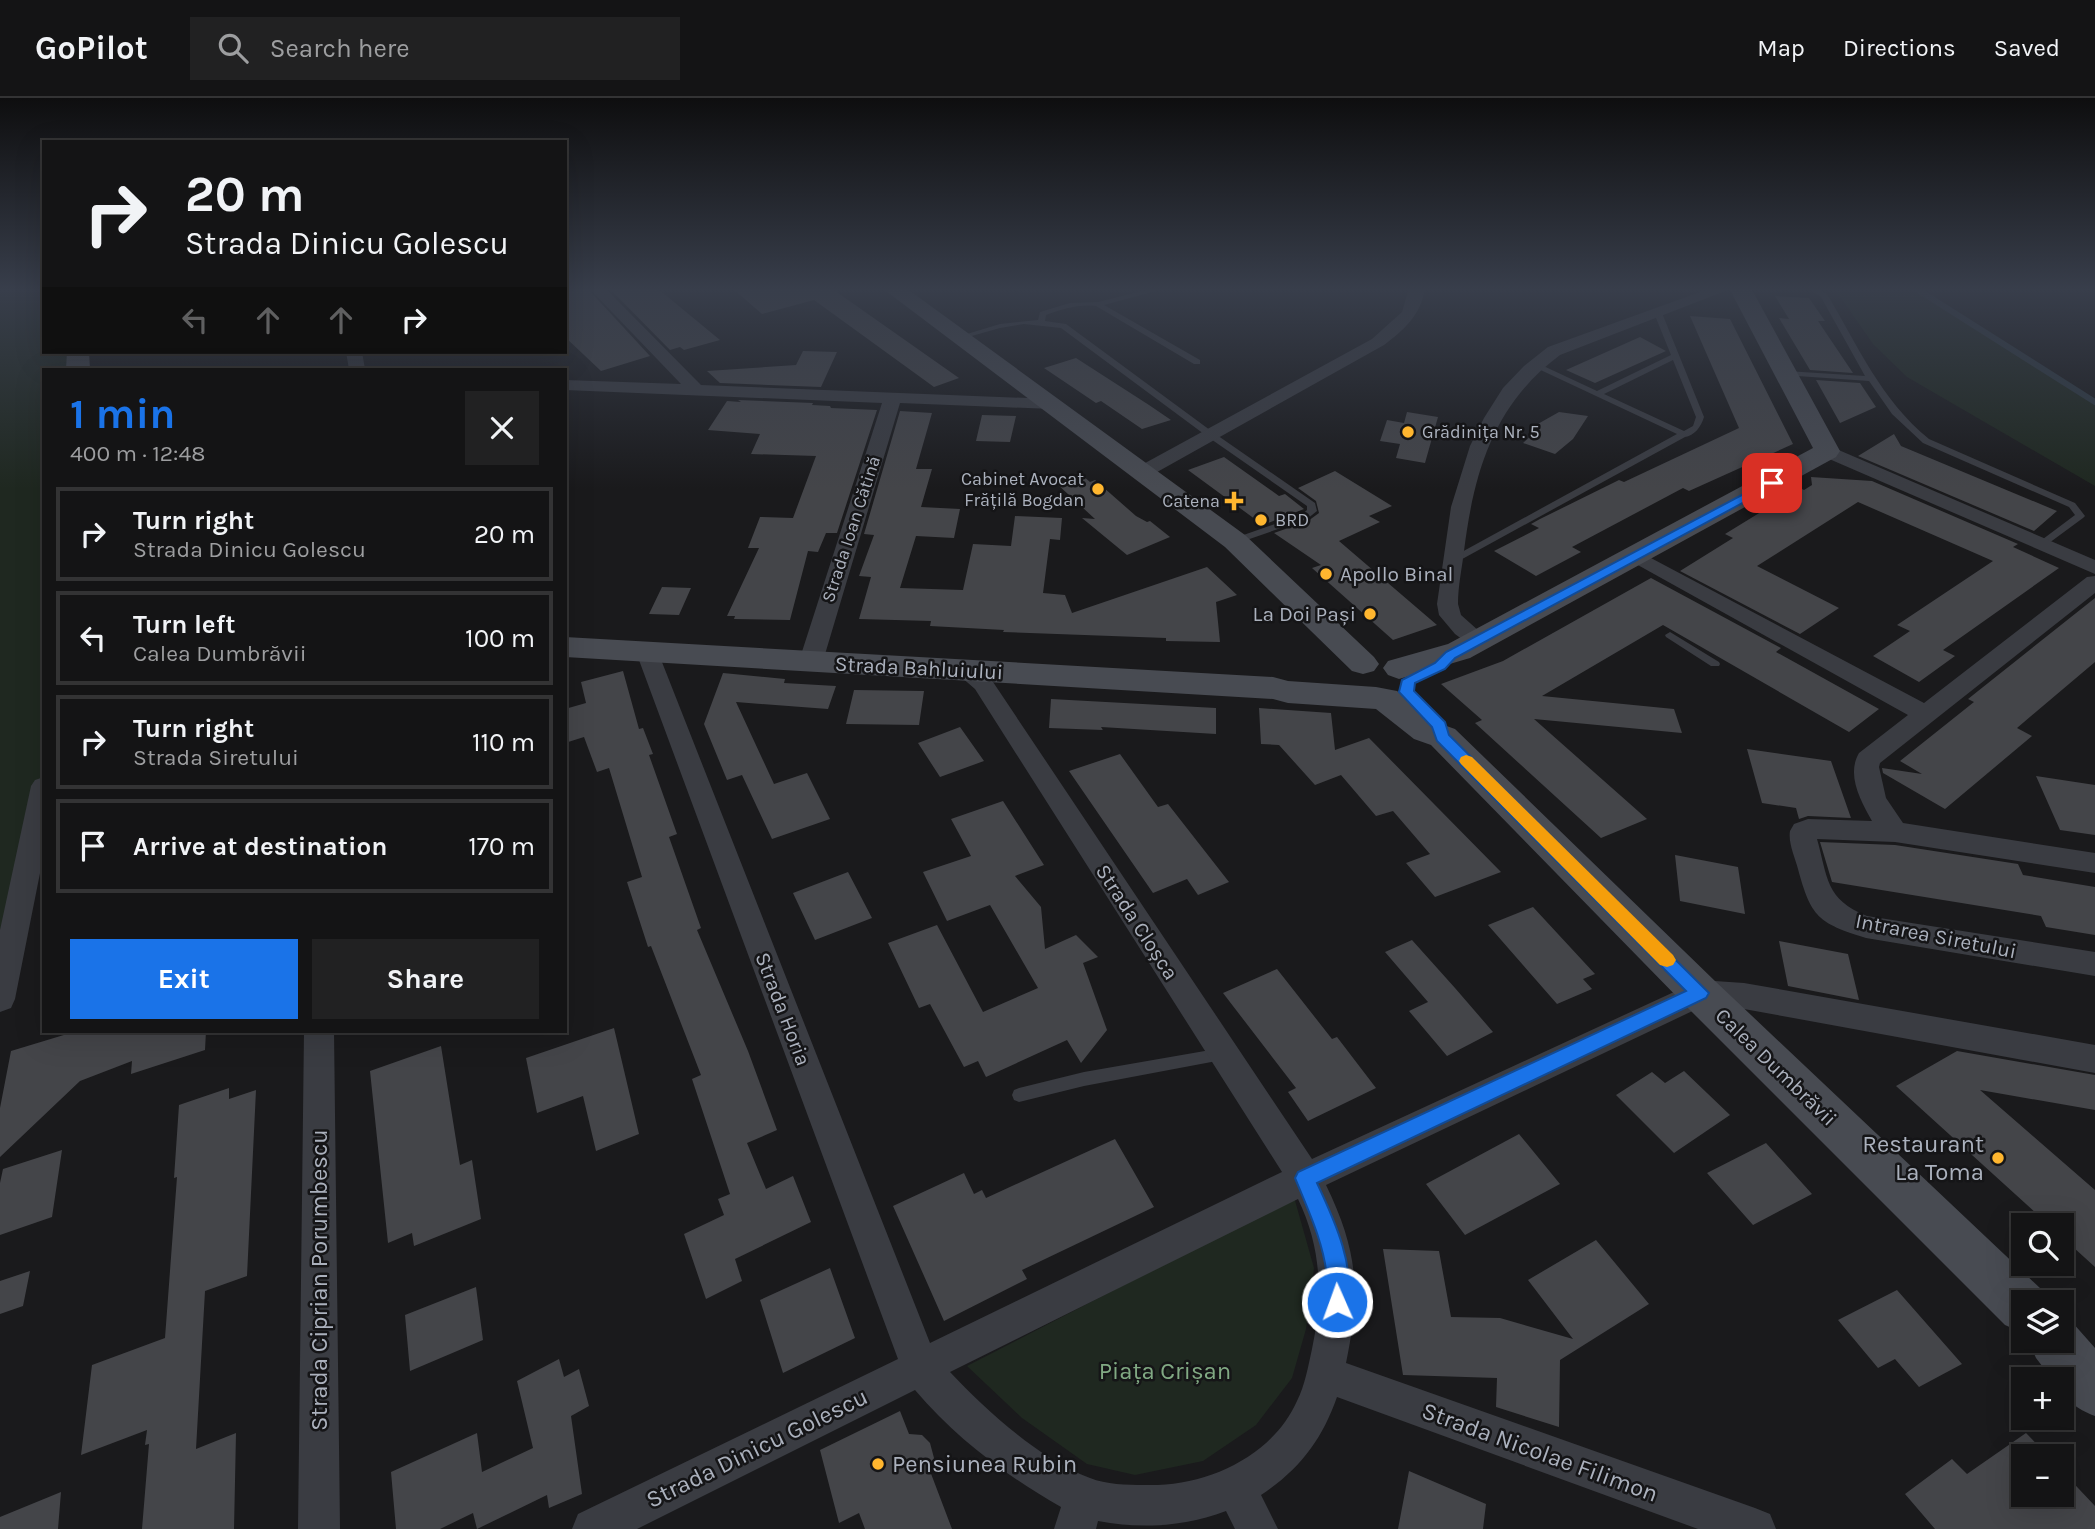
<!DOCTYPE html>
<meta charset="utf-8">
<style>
:root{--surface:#141415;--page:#212122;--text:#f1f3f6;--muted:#9d9ea0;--line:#333334;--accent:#1a73e8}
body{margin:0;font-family:Karla,sans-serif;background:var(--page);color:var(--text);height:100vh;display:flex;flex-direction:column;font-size:26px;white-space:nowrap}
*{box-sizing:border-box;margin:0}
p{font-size:23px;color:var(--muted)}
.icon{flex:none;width:38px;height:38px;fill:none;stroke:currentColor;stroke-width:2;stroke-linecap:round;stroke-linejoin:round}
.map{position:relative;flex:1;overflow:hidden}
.panel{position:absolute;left:42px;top:270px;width:525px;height:665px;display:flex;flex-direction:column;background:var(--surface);border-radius:0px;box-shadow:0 7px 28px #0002,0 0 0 2px var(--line)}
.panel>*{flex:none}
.banner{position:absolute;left:42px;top:42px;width:525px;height:214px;border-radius:0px;box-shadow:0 7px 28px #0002,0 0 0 2px var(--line);background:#141415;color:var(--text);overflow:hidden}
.tools{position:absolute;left:2011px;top:1115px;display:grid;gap:14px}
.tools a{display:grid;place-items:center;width:63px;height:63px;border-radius:0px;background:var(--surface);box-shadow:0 7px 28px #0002,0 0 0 2px var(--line);font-size:35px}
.pin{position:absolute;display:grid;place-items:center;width:60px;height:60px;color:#fff;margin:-30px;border-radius:14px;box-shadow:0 4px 10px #0006}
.me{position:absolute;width:77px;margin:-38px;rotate:358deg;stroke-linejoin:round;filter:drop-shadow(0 0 5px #0008)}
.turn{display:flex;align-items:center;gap:24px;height:147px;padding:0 28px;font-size:32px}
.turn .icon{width:91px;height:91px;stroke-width:2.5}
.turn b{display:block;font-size:49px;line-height:60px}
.lanes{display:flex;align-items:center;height:66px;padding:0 28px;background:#0003;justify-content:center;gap:35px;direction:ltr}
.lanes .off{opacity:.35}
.round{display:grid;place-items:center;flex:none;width:74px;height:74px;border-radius:0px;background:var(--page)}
.headline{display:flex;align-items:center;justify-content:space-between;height:119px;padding:0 28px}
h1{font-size:42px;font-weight:700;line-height:52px;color:var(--accent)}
.primary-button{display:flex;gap:14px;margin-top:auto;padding:14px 28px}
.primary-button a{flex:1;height:80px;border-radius:0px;background:var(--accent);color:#fff;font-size:28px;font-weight:700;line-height:80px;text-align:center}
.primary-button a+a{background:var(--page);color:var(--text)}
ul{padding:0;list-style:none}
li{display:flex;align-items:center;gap:21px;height:94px;margin:0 14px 10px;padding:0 14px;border:4px solid var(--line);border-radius:0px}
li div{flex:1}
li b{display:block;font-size:26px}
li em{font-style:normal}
header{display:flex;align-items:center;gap:42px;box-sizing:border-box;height:98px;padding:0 35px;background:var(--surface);border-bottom:2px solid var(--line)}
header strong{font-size:33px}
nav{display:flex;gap:38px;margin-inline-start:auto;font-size:24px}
.search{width:490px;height:63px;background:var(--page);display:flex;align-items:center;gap:18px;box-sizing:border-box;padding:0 24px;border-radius:0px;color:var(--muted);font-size:26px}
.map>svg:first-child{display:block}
.green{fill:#1f2820}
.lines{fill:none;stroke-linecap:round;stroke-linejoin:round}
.stream{stroke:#2e3942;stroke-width:6}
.building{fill:#444549}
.lane{fill:#3a3c42;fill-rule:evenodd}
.street{fill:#3a3c42;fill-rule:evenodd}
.secondary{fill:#484b52;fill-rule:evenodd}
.route{fill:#1a73e8;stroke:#114b97;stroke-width:2}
.slow{fill:#f59e0b}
.poi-dot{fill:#ffb62f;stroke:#151517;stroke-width:2.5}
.labels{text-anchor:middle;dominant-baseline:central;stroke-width:5;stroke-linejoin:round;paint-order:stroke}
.far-poi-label{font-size:18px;fill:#abb1bd;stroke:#151517;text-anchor:start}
.far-street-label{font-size:18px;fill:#abb1bd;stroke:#151517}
.poi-label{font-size:21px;fill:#abb1bd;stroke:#151517;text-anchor:start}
.street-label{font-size:21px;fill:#abb1bd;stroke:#151517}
.near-poi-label{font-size:24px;fill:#abb1bd;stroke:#151517;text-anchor:end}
.near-street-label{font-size:24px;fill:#abb1bd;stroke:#151517}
.near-park-label{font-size:24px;fill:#81a983;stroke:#151517}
</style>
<header>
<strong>GoPilot</strong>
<div class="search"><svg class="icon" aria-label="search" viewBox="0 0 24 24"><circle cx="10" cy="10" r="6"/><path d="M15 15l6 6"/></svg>Search here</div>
<nav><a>Map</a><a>Directions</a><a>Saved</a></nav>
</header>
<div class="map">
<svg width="2095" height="1431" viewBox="0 0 2095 1431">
<rect width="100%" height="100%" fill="#1a1a1c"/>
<path class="green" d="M0 190H44V254H66L70 271H44V688L0 901Z
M1834 190H1915L2095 304V388L1907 279 1873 246Z
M1294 1099 1314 1170 1306 1231 1292 1280 1256 1327 1203 1363 1135 1377 1087 1366 1022 1320 967 1268Z"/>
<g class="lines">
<path class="stream" d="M1915 190 2095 304"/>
</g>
<path class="building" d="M583 190H587L650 258 601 273 565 239V195Z
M609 190H657L720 242 684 252 680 249 670 252Z
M732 190H831L959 280 934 289 814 202 762 216Z
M1775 198 1809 200 1825 223H1818L1853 275 1810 272 1779 220 1789 221Z
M1690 218 1730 221 1793 346 1689 393 1683 390 1572 449 1581 454 1536 478 1494 453 1539 430 1531 426 1540 421 1619 382 1624 384 1739 330Z
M1640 239 1666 253 1595 285 1566 272Z
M803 253 837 254 821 289 720 285 707 273 796 267Z
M1076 260 1149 307 1171 322 1142 331 1101 303 1096 305 1044 270Z
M1816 282 1860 285 1876 309 1840 325Z
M738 302 813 305 812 307 830 308 831 310 877 312 837 435H826L818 454 808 453 790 522 734 521 735 518H727L759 450H748L760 419 793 420 816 358 751 356 760 336 708 332 727 303 741 304Z
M900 313 932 315 916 371H932L921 409 960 411 954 440 916 438 900 490 963 492 973 446 1011 448 1015 418 1062 420 1060 442 1050 441 1043 495 1065 497 1072 515 1207 469 1237 497 1216 504 1220 544 1166 543V540L1003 534 1004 532 930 528 931 523 859 521 871 479 859 478 874 437 864 436Z
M1407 314 1438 319 1425 365 1396 360 1400 346 1380 343 1387 322 1404 325Z
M1559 314 1588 318 1573 341 1555 356 1523 345 1540 330 1536 327Z
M982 317 1016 318 1010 344 976 343Z
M1894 336 1901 348 2057 413 2034 433 1858 358Z
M1224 359 1279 398 1285 396 1304 411 1263 427 1188 372Z
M1335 373 1392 408 1369 418 1380 424 1339 443 1437 527 1393 542 1312 470 1321 467 1274 435 1308 423 1319 415 1316 403 1298 390Z
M1082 377 1090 384 1095 382 1136 418 1147 424 1150 423 1170 439 1127 457 1082 420 1095 421 1056 385Z
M1811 379 1872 383 2018 446 2013 449 2059 470 1943 552 1955 558 1919 584 1873 558 1910 533 1897 527 1993 463 1858 404 1757 468 1839 510 1800 536 1680 473 1733 440 1725 436 1800 390 1804 392 1812 387Z
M1651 480 1781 550 1776 554 1879 611 1849 634 1663 527 1542 598 1674 611 1682 635 1534 621 1647 721 1601 740 1475 625 1482 622 1441 586 1503 563Z
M662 489 691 490 679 517 649 516Z
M2095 500V564L2017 630 2032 638 1945 711 1883 675 1882 670 1922 676 1900 663 1974 604 1968 601Z
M623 573 639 631 643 630 653 656 649 657 677 736 669 739 701 830 697 832 748 953 777 1032 747 1045 766 1091 793 1078 811 1124 735 1161 742 1183 706 1201 684 1136 724 1117 718 1101 730 1096 692 981 701 977 651 848 648 849 627 784 642 779 609 670 597 674 584 639 565 645V611L586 605 581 584Z
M723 575 785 581 784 585 836 588 828 611 736 604 774 686 807 675 830 721 772 741 742 677 727 682 704 626Z
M854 592 924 593 919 627 846 626Z
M1051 601 1216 610V636L1101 629 1103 632 1049 630Z
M1259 610 1331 615 1335 652 1369 640 1501 774 1435 799 1406 765 1430 756 1393 713 1376 718 1341 677 1315 687 1279 647 1261 646Z
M960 629 984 663 940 679 918 645Z
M1747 651 1831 663 1851 720 1808 718 1799 721 1796 710 1762 705Z
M1120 656 1158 709 1168 706 1229 784 1198 797 1187 781 1153 795 1069 673Z
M2036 678 2095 687V737L2060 732Z
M1003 703 1044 767 1015 778 1041 809 1045 851 1076 837 1098 859 1083 865 1107 932 1081 965 1067 942 986 979 978 963 964 969 930 906 919 910 888 845 937 827 983 914 1038 890 990 807 947 823 923 774 971 758 951 721Z
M1820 744 1895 747 2018 766 2023 777 2095 789V837L2046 829 2041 818 1832 784Z
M1675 757 1738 769 1745 816 1680 803Z
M848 774 872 820 815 842 793 795Z
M1533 809 1595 876 1583 881 1592 891 1557 906 1488 827Z
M1412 842 1455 890 1493 934 1447 958 1409 913 1428 904 1385 854Z
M1779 843 1848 856 1859 902 1788 888Z
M1277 871 1332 941 1337 939 1376 990 1308 1023 1288 994 1296 990 1223 895Z
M614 930 639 1036 596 1053 583 998 537 1015 526 960Z
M77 933H206L205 952 131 976 132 963 80 983 0 1059V1010L11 953Z
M441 948 460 1067 472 1062 481 1121 414 1148 412 1135 388 1145 370 973Z
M1957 953 2095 977V1012L1980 992 2095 1092V1169L2062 1139V1127H2049L1896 988Z
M1684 973 1730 1017 1674 1055 1616 997 1652 974 1665 985Z
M229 990V1001L256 992 247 1178 205 1193 196 1351 236 1335 234 1431H142L149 1346 145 1347 147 1332 81 1357 92 1267 165 1240 177 1079 174 1080 179 1007Z
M1519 1036 1560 1086 1465 1137 1426 1086Z
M1115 1041 1154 1109 1022 1172 1027 1181 944 1223 893 1108 964 1075 974 1096 982 1092 986 1100Z
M1766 1045 1812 1096 1753 1127 1707 1075Z
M62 1052 52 1119 0 1137V1085L3 1071Z
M1596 1142 1649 1206 1560 1262 1559 1329 1496 1309 1497 1280 1403 1277 1383 1151 1439 1153 1451 1219 1500 1220 1573 1241 1528 1182Z
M830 1170 855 1240 783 1275 760 1202Z
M30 1173 23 1208 0 1216V1183Z
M476 1189 483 1242 410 1273 405 1217Z
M1897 1192 1962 1266 1919 1289 1895 1261 1878 1270 1838 1222Z
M559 1261 564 1279 579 1271 589 1308 571 1318 582 1396 549 1410 547 1397 477 1431 473 1415 440 1431H396L391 1374 477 1335 482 1374 533 1350 517 1283Z
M900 1313 909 1336 922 1337 930 1345 934 1360 930 1373 952 1431H865L859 1415 839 1425 820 1352Z
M2026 1335 2048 1358H2023V1396H2062V1373L2095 1408V1431H1935L1905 1396 1952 1361 1967 1376Z
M1409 1373 1486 1406 1483 1431H1398Z
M61 1394 58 1431H0V1419Z"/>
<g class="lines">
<path class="lane" d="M1154 190H1167L1104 207 1200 262V266H1194L1096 208C1078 206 1063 211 1046 217L1045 223 1066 226 1214 335 1315 405 1317 413 1307 421 1238 445H1232V441L1301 417 1307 412V408L1208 339 1061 230 1024 226 1000 230 961 241 957 239 1000 226 1038 222 1040 214 1070 205 1098 204Z
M1807 190H1816L1827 196C1858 248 1881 302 1929 341L2075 405 2085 418 2083 420 2045 448H2039V444L2075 417 2069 409 1923 345 1892 316 1869 283 1783 277 1782 275 1786 273 1865 278 1821 199Z
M1655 213 1662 215 1704 319C1701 329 1694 338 1685 339L1455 465H1449V461L1677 336 1530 267 1537 265 1597 293 1671 257 1654 215ZM1673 262 1696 319 1693 328 1684 333 1604 296Z
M1670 534 1719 564 1720 566 1719 568H1711L1666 539 1665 537Z
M1222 950 1227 952 1229 956 1227 960 1222 962 1084 988 1019 1004 1014 1002 1012 997 1014 992 1019 990 1084 974Z"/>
<path class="street" d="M589 190H605L701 287 1052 301 1061 306 1052 311 900 305 823 563 819 568 811 570 803 568 799 563 882 305 565 292V282L681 286Z
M1409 190H1425C1421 217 1404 232 1384 247L1150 378H1136L1133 374 1136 370 1372 241 1402 214Z
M1711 190H1733L1560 257C1494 306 1474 373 1464 453 1462 470 1458 488 1458 506L1461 517 1489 542 1486 547H1470L1455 536 1439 517 1437 506 1451 409 1470 348 1484 320 1503 290 1524 268 1548 249Z
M346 254H362L365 271H349Z
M1827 347 2095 462V476L1820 357 1818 353 1820 349Z
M1634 451 1924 605 2087 479 2095 478V495L1880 665 1879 669 1886 700 1903 725 2095 755V775L1895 744 1817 741C1828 780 1825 801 1867 818L2095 854V878L1866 840C1818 825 1811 819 1798 771 1795 759 1788 745 1790 733L1794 726 1808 721 1872 723C1861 703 1846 677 1859 655L1908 617 1627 461 1624 457 1627 453Z
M647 547 655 549 658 554 930 1245 1282 1074 975 591 953 572 957 567C972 563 980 572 991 581L1312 1061 1700 882 1744 885 2095 947V975L1744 911 1703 908 1326 1087C1358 1153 1361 1194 1346 1265L1755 1410 1770 1416 1776 1431H1698L1337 1299C1322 1342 1299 1372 1261 1397L1278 1431H1235L1226 1413C1184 1429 1141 1431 1098 1423L1096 1431H1054L1061 1409C1005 1377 957 1341 915 1292L637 1431H572L578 1416 898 1261 636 554 639 549ZM1298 1101C1322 1151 1323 1199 1312 1251 1308 1269 1305 1287 1297 1303 1274 1355 1214 1385 1158 1387 1137 1387 1110 1388 1090 1380 1039 1361 987 1313 950 1274Z
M44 679V755L15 901 11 910 0 914V832L31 688 35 682Z
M304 933H334L340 1431H298Z"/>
<path class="secondary" d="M882 190H906L1245 437 1374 559 1379 566 1374 573 1363 576 1352 573 1225 449Z
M1729 190H1751L1840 353 1836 359 1470 560 1399 581 1388 577 1383 570 1388 563 1448 546 1813 350Z
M67 254H89L90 271H66Z
M565 539 1273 579 1288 583 1376 589 1397 593 1438 625 1455 631 1715 883 2041 1191 2047 1204H2023V1235L2005 1227 1685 907 1431 647 1414 641 1376 611 1288 605 1273 601 565 559Z
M2062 1219 2072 1224 2095 1250V1318C2077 1311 2062 1302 2062 1281H2052L2036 1260 2028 1242H2062Z"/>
</g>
<linearGradient id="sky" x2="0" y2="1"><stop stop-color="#0e0e0f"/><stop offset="0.49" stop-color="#383e4b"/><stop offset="1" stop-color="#383e4b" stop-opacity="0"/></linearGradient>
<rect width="2095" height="391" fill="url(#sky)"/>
<path class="route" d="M1772 381 1778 385 1776 387 1455 560 1445 571 1415 585 1414 593 1445 624 1449 637 1709 895 1706 900 1317 1085C1333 1119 1360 1176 1344 1212L1337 1215 1329 1212C1324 1201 1328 1191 1327 1180 1324 1145 1308 1112 1295 1080L1298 1074 1686 893 1437 643 1432 629 1399 594 1402 582 1435 565 1446 554Z"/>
<path class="slow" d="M1466 657 1472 659 1673 857 1676 862 1673 867 1667 869 1660 867 1461 666 1459 663 1461 659Z"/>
<g class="poi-dot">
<circle cx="1408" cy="334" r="7"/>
<circle cx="1098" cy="391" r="7"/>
<path d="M1230.5 392.5h7v7h7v7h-7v7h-7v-7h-7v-7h7z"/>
<circle cx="1261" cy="422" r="7"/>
<circle cx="1326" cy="476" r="7"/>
<circle cx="1370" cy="516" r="7"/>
<circle cx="1998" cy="1060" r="7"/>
<circle cx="878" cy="1366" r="7"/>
</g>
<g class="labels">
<g class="far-poi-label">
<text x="1422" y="334">Grădinița Nr. 5</text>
<text x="1084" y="381" text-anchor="end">Cabinet Avocat<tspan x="1084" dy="21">Frățilă Bogdan</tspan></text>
<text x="1220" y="403" text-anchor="end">Catena</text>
<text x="1275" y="422">BRD</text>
</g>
<g class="far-street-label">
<text transform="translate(851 431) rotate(-72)">Strada Ioan Cătină</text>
</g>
<g class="poi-label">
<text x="1340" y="476">Apollo Binal</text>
<text x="1356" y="516" text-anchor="end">La Doi Pași</text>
</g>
<g class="street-label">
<text transform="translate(919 570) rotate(3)">Strada Bahluiului</text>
<text transform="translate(1137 824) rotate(57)">Strada Cloșca</text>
<text transform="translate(1936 838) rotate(11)">Intrarea Siretului</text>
<text transform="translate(783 911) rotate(69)">Strada Horia</text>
<text transform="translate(1776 969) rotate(44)">Calea Dumbrăvii</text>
</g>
<g class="near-poi-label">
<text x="1984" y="1046">Restaurant<tspan x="1984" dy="28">La Toma</tspan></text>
<text x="892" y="1366" text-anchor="start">Pensiunea Rubin</text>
</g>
<g class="near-street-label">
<text transform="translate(319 1182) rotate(-90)">Strada Ciprian Porumbescu</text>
<text transform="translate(757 1350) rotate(-26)">Strada Dinicu Golescu</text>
<text transform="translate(1540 1354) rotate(20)">Strada Nicolae Filimon</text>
</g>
<g class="near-park-label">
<text x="1165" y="1273">Piața Crișan</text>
</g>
</g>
</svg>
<div class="tools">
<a><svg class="icon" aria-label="search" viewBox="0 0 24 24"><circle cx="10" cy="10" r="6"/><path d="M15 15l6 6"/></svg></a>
<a><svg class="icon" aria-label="layers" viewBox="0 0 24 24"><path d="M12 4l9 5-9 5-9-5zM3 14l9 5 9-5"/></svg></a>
<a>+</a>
<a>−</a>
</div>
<div class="pin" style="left:1772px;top:385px;background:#d93025"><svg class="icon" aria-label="arrive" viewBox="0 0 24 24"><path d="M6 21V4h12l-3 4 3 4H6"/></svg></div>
<svg class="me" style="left:1337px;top:1204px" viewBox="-20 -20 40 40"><circle r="17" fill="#1a73e8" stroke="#fff" stroke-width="3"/><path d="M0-11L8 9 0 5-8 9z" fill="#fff"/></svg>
<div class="banner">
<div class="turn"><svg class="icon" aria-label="right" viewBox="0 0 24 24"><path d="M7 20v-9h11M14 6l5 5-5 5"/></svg><div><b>20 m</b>Strada Dinicu Golescu</div></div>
<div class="lanes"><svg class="icon off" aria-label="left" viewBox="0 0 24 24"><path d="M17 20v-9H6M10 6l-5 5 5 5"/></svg><svg class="icon off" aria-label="ahead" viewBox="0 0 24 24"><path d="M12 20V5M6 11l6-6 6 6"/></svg><svg class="icon off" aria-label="ahead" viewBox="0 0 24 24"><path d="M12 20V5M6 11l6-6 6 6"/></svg><svg class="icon" aria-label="right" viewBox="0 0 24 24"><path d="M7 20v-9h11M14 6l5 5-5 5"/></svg></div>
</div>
<section class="panel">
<div class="headline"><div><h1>1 min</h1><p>400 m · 12:48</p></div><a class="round"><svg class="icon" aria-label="close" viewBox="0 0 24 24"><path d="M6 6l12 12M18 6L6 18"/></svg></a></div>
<ul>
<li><svg class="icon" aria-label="right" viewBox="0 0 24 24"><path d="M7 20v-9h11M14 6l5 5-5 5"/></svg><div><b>Turn right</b><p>Strada Dinicu Golescu</p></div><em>20 m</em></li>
<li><svg class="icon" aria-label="left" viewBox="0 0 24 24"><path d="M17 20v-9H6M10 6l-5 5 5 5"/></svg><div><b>Turn left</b><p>Calea Dumbrăvii</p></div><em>100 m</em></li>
<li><svg class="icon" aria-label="right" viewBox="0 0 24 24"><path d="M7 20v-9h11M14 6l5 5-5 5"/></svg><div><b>Turn right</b><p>Strada Siretului</p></div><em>110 m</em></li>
<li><svg class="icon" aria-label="arrive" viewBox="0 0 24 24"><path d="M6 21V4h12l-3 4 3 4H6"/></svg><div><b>Arrive at destination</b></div><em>170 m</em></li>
</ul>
<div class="primary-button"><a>Exit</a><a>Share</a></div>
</section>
</div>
